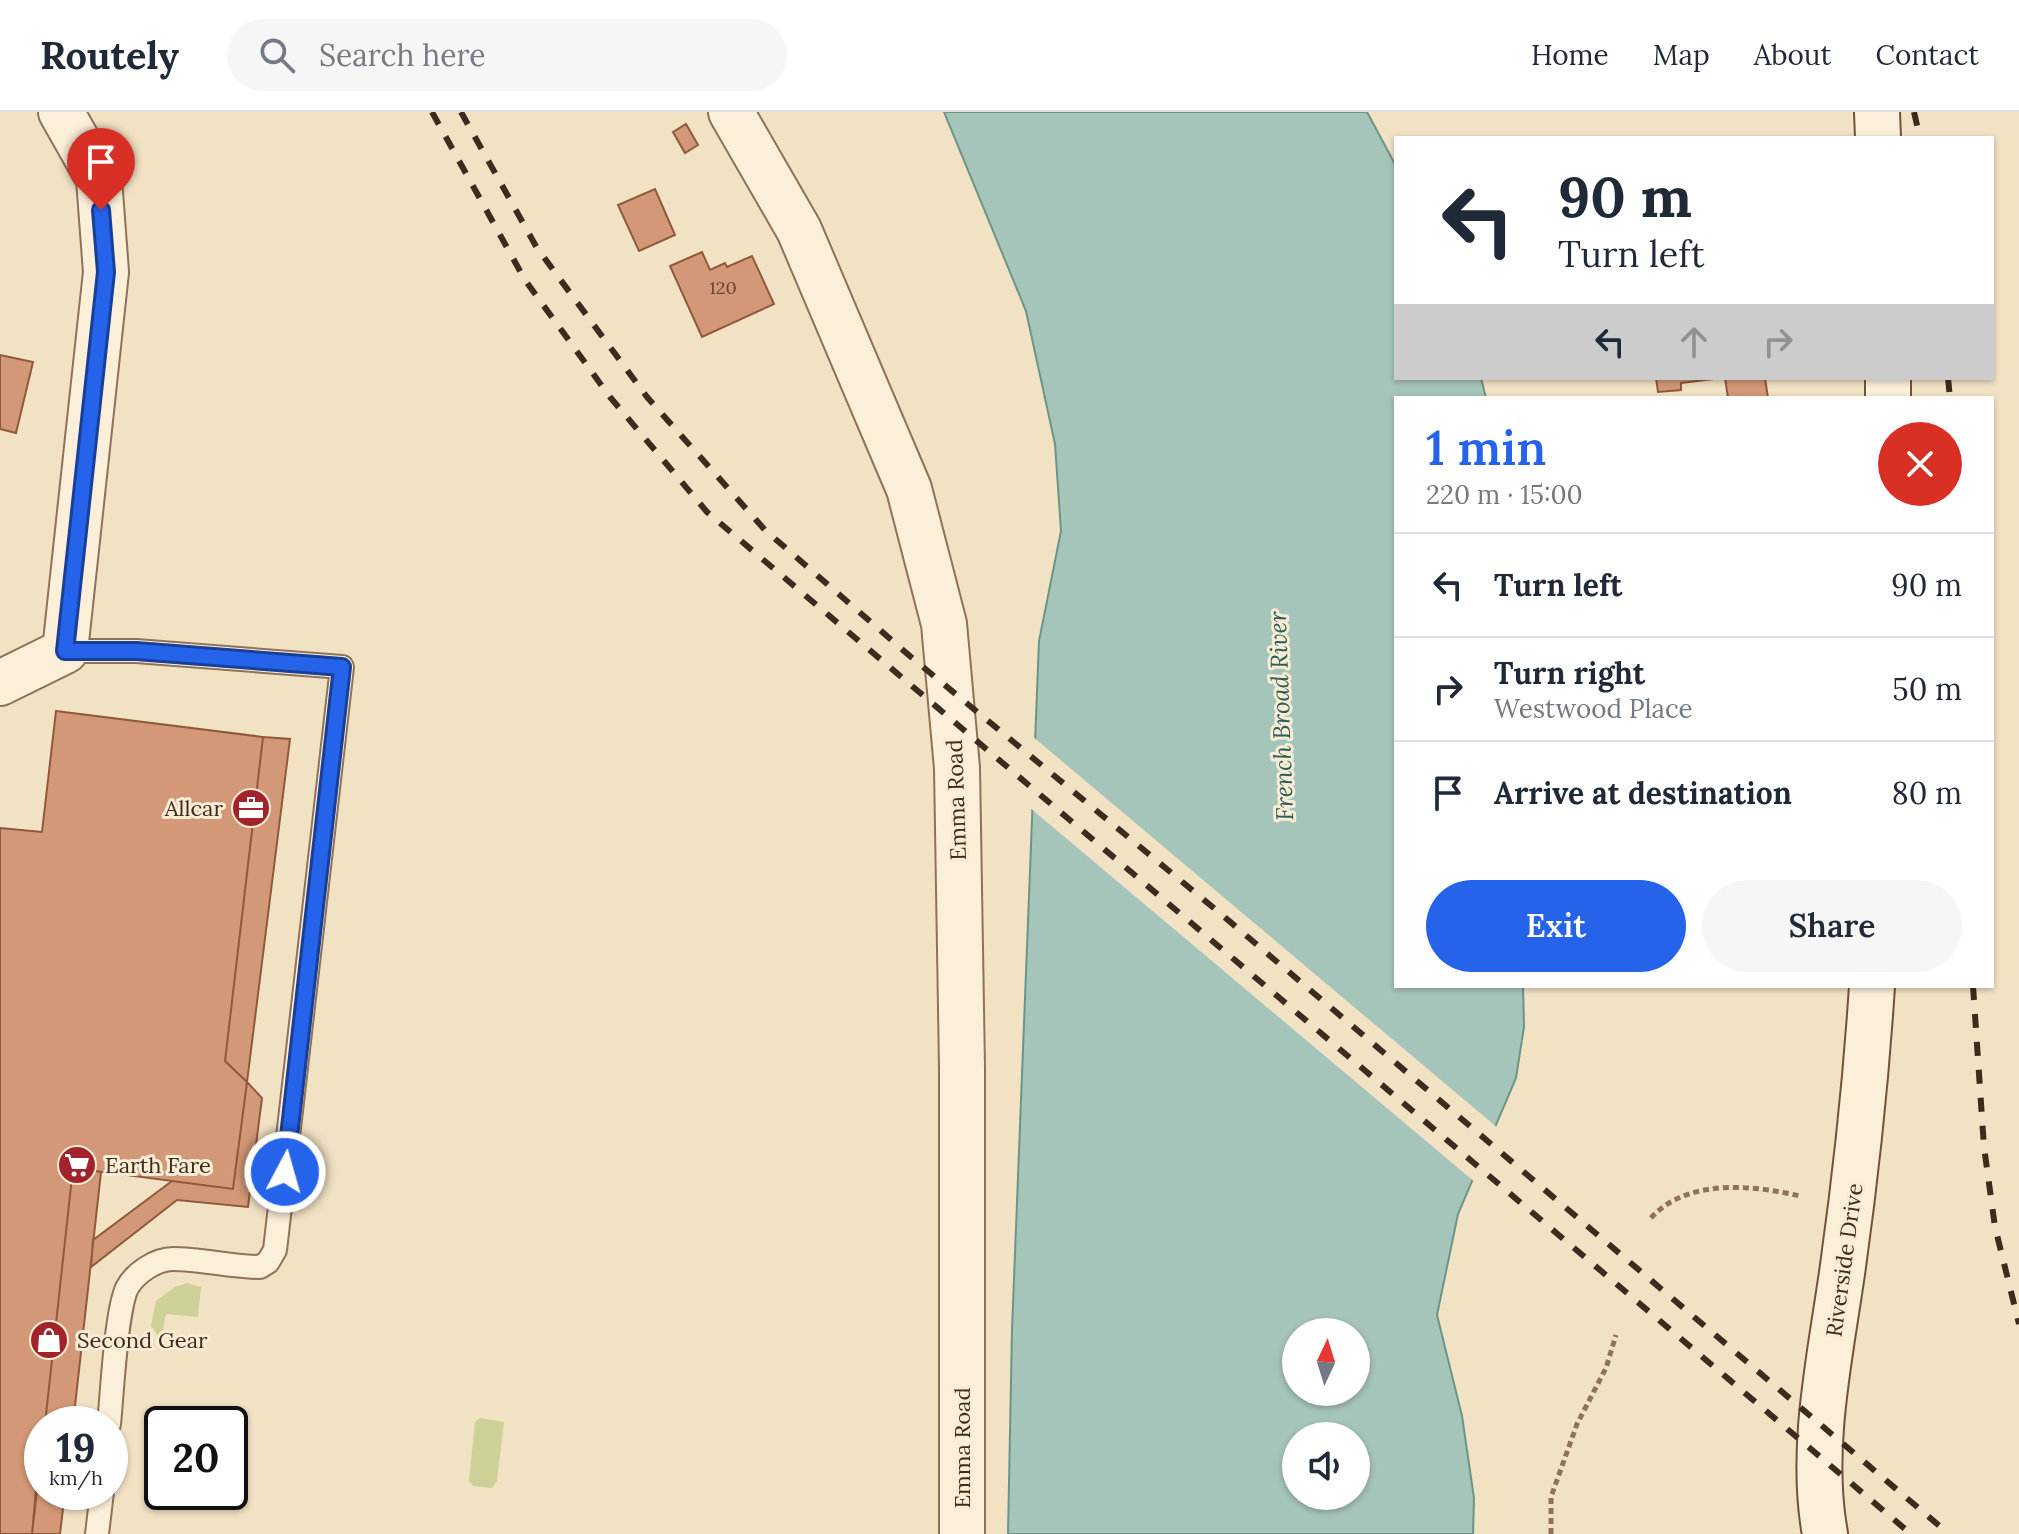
<!DOCTYPE html>
<meta charset="utf-8">
<style>
:root{--surface:#fff;--page:#f6f6f7;--text:#1f2937;--muted:#747a83;--line:#e0e1e3;--accent:#2563eb}
body{margin:0;font-family:Lora,serif;background:var(--page);color:var(--text);height:100vh;display:flex;flex-direction:column;font-size:30px;white-space:nowrap}
*{box-sizing:border-box;margin:0}
p{font-size:26px;color:var(--muted)}
.icon{flex:none;width:44px;height:44px;fill:none;stroke:currentColor;stroke-width:2;stroke-linecap:round;stroke-linejoin:round}
.map{position:relative;flex:1;overflow:hidden}
.details{position:absolute;left:1394px;top:284px;width:600px;height:592px;display:flex;flex-direction:column;background:var(--surface);border-radius:0px;box-shadow:0 2px 6px #0004}
.details>*{flex:none}
.top-card{position:absolute;left:1394px;top:24px;width:600px;height:244px;border-radius:0px;box-shadow:0 2px 6px #0004;background:#fff;color:var(--text);overflow:hidden}
.needle{width:52px;rotate:4deg}
.buttons{position:absolute;left:1282px;top:1206px;display:grid;gap:16px}
.buttons a{display:grid;place-items:center;width:88px;height:88px;border-radius:50%;background:var(--surface);box-shadow:0 2px 6px #0004;font-size:40px}
.speed{position:absolute;left:24px;top:1294px;display:flex;gap:16px;font-size:40px;font-weight:700;text-align:center}
.speed>*{display:grid;place-content:center;width:104px;height:104px;border-radius:50%;background:var(--surface);box-shadow:0 2px 6px #0004;line-height:1}
.speed small{font-size:20px;font-weight:400}
.speed .limit{border:4px solid #111;border-radius:12px;background:#fff;color:#111}
.pin{position:absolute;display:grid;place-items:center;width:68px;height:68px;color:#fff;margin:-82px -34px;border-radius:50% 50% 50% 0;rotate:-45deg;box-shadow:0 0 8px #0007}
.pin .icon{rotate:45deg}
.me{position:absolute;width:88px;margin:-44px;rotate:6deg;stroke-linejoin:round;filter:drop-shadow(0 0 6px #0008)}
.turn{display:flex;align-items:center;gap:28px;height:168px;padding:0 32px;font-size:36px}
.turn .icon{width:104px;height:104px;stroke-width:2.5}
.turn b{display:block;font-size:56px;line-height:68px}
.lanes{display:flex;align-items:center;height:76px;padding:0 32px;background:#0003;justify-content:center;gap:40px;direction:ltr}
.lanes .off{opacity:.35}
.round{display:grid;place-items:center;flex:none;width:84px;height:84px;border-radius:42px;background:var(--page)}
.headline{display:flex;align-items:center;justify-content:space-between;height:136px;padding:0 32px}
h1{font-size:48px;font-weight:600;line-height:60px;color:var(--accent)}
.cta{display:flex;gap:16px;margin-top:auto;padding:16px 32px}
.cta a{flex:1;height:92px;border-radius:48px;background:var(--accent);color:#fff;font-size:32px;font-weight:600;line-height:92px;text-align:center}
.cta a+a{background:var(--page);color:var(--text)}
ul{padding:0;list-style:none}
li{display:flex;align-items:center;gap:24px;height:104px;padding:0 32px;border-top:2px solid var(--line)}
li div{flex:1}
li b{display:block;font-size:30px}
li em{font-style:normal}
header{display:flex;align-items:center;gap:48px;box-sizing:border-box;height:112px;padding:0 40px;background:var(--surface);border-bottom:2px solid var(--line)}
header strong{font-size:38px}
nav{display:flex;gap:44px;margin-inline-start:auto;font-size:28px}
.search{width:560px;height:72px;background:var(--page);display:flex;align-items:center;gap:20px;box-sizing:border-box;padding:0 28px;border-radius:44px;color:var(--muted);font-size:30px}
.map>svg:first-child{display:block}
.green{fill:#cdd197}
.water{fill:#a6c5ba;stroke:#6c9488;stroke-width:2;fill-rule:evenodd}
.pier{fill:#f2e2c4}
.building{fill:#d39877;stroke:#90593c;stroke-width:2}
.lines{fill:none;stroke-linecap:round;stroke-linejoin:round}
.service-casing{stroke:#8e7259;stroke-width:26}
.minor-casing{stroke:#8e7259;stroke-width:48}
.tertiary-casing{stroke:#8e7259;stroke-width:48}
.secondary-casing{stroke:#70533c;stroke-width:48}
.path{stroke:#8e7259;stroke-width:5;stroke-dasharray:6 4;stroke-linecap:butt}
.service{stroke:#fbefd9;stroke-width:22}
.minor{stroke:#fbefd9;stroke-width:44}
.tertiary{stroke:#fbefd9;stroke-width:44}
.secondary{stroke:#fbefd9;stroke-width:44}
.rail{stroke:#3d2b1e;stroke-width:6;stroke-dasharray:14 14;stroke-linecap:butt}
.route-casing{stroke:#184099;stroke-width:20}
.route{stroke:#2563eb;stroke-width:14}
.labels{text-anchor:middle;dominant-baseline:central;stroke-width:6;stroke-linejoin:round;paint-order:stroke}
.number-label{font-size:18px;fill:#624634}
.street-label{font-size:22px;fill:#3d2b1e;stroke:#f8ecd5}
.poi-label{font-size:22px;fill:#3d2b1e;stroke:#f8ecd5;text-anchor:start}
.water-label{font-size:24px;font-style:italic;fill:#2c5e58;stroke:#f8ecd5}
</style>
<header>
<strong>Routely</strong>
<div class="search"><svg class="icon" aria-label="search" viewBox="0 0 24 24"><circle cx="10" cy="10" r="6"/><path d="M15 15l6 6"/></svg>Search here</div>
<nav><a>Home</a><a>Map</a><a>About</a><a>Contact</a></nav>
</header>
<div class="map">
<svg width="2019" height="1422" viewBox="0 0 2019 1422">
<rect width="100%" height="100%" fill="#f2e2c4"/>
<path class="green" d="M187 1171 201 1175 198 1205 166 1202 161 1228 151 1214 156 1189 175 1175Z
M480 1306 504 1310 497 1369 492 1376 473 1374 469 1369 475 1310Z"/>
<path class="water" d="M944 0H1367L1396 54V266H1481L1486 286H1396V874H1523L1524 915 1516 966 1458 1102 1437 1203 1462 1304 1474 1386 1473 1422H1008L1012 1218 1039 529 1061 419 1055 332 1026 199ZM1296 1220H1356V1280H1296ZM1296 1324H1356V1384H1296Z"/>
<path class="pier" d="M1032 624 1499 1017 1476 1071 1029 695Z"/>
<path class="building" d="M686 12 698 33 685 41 673 20Z
M655 77 675 123 639 139 618 93Z
M702 140 710 158 725 151 727 155 752 144 774 192 702 225 670 154Z
M0 243 33 250 16 321 0 317Z
M1656 266H1722L1681 271V278L1658 280Z
M1725 266H1765L1768 286H1728Z
M56 599 263 625 225 949 247 970 233 1077 73 1056 45 1312H42L32 1422H0V716L42 720Z
M263 625 290 627 247 970 225 949Z
M247 970 262 986 248 1095 177 1088 91 1155 93 1128 172 1069 233 1077Z
M73 1056 101 1060 73 1312H45Z
M42 1336V1380H65L60 1422H32Z"/>
<g class="lines">
<defs>
<path id="service" d="M65 539H136L342 555 275 1138 268 1150 260 1155C230 1155 202 1147 173 1147 156 1147 135 1161 127 1176 116 1199 112 1283 109 1312
M97 1422 102 1380"/>
<path id="minor" d="M0 571 65 539 106 160 99 67 61 0"/>
<path id="tertiary" d="M731 0 799 118 909 377 944 512 957 656 962 956V1422"/>
<path id="secondary" d="M1877 0 1878 26
M1888 266V286
M1825 1422C1809 1335 1831 1241 1843 1154 1856 1061 1866 968 1872 874"/>
</defs>
<use href="#service" class="service-casing"/>
<use href="#minor" class="minor-casing"/>
<use href="#tertiary" class="tertiary-casing"/>
<use href="#secondary" class="secondary-casing"/>
<path class="path" d="M1651 1106C1687 1066 1753 1073 1800 1084
M1551 1422V1385L1577 1312 1606 1256 1616 1223"/>
<use href="#service" class="service"/>
<use href="#minor" class="minor"/>
<use href="#tertiary" class="tertiary"/>
<use href="#secondary" class="secondary"/>
<path class="rail" d="M432 0 525 168 610 285 707 400 1911 1422
M461 0 537 136 647 285 765 418 911 545 1215 797 1949 1422
M1914 0 1920 26
M1948 266 1950 286
M1973 874 1984 1035 1995 1115 2019 1212"/>
</g>
<g class="lines">
<defs>
<path id="route" d="M101 98 106 160 65 539H136L342 555 285 1060"/>
</defs>
<use href="#route" class="route-casing"/>
<use href="#route" class="route"/>
</g>
<defs>
<symbol id="office-disc" viewBox="-11 -11 22 22"><circle r="9.5" fill="#a3232b" stroke="#f8ecd5"/><path d="M-6-3h4V-5.5h4V-3h4V5H-6ZM-1-4.5V-3h2v-1.5ZM-6 0V1H6V0Z" fill="#fff"/></symbol>
<symbol id="supermarket-disc" viewBox="-11 -11 22 22"><circle r="9.5" fill="#a3232b" stroke="#f8ecd5"/><path d="M-6-5.5h2.5l.6 2H6L4.5 2H-2.5L-4.4-4H-6ZM-1.5 3.2a1.3 1.3 0 1 0 .1 0ZM3 3.2a1.3 1.3 0 1 0 .1 0Z" fill="#fff"/></symbol>
<symbol id="shop-disc" viewBox="-11 -11 22 22"><circle r="9.5" fill="#a3232b" stroke="#f8ecd5"/><path d="M-5-2.5h2.3a2.7 3.5 0 0 1 5.4 0H5L5.5 6h-11ZM-1.5-2.5h3a1.5 2.3 0 0 0-3 0Z" fill="#fff"/></symbol>
</defs>
<g fill-rule="evenodd">
<use href="#office-disc" x="229" y="674" width="44" height="44"/>
<use href="#supermarket-disc" x="55" y="1031" width="44" height="44"/>
<use href="#shop-disc" x="27" y="1206" width="44" height="44"/>
</g>
<g class="labels">
<g class="number-label">
<text x="723" y="175">120</text>
</g>
<g class="street-label">
<text transform="translate(956 688) rotate(-92)">Emma Road</text>
<text transform="translate(1844 1148) rotate(-82)">Riverside Drive</text>
<text transform="translate(962 1336) rotate(-90)">Emma Road</text>
</g>
<g class="poi-label">
<text x="223" y="696" text-anchor="end">Allcar</text>
<text x="105" y="1053">Earth Fare</text>
<text x="77" y="1228">Second Gear</text>
</g>
<g class="water-label">
<text transform="translate(1281 604) rotate(-92)">French Broad River</text>
</g>
</g>
</svg>
<div class="buttons">
<a><svg class="needle" viewBox="-14 -14 28 28"><path d="M0-13l5 13h-10z" fill="#e53935"/><path d="M0 13l5-13h-10z" fill="#747a83"/></svg></a>
<a><svg class="icon" aria-label="sound" viewBox="0 0 24 24"><path d="M4 9h4l5-4v14l-5-4H4zM17 9q2 3 0 6"/></svg></a>
</div>
<div class="speed"><div>19<small>km/h</small></div><div class="limit">20</div></div>
<div class="pin" style="left:101px;top:98px;background:#d93025"><svg class="icon" aria-label="arrive" viewBox="0 0 24 24"><path d="M6 21V4h12l-3 4 3 4H6"/></svg></div>
<svg class="me" style="left:285px;top:1060px" viewBox="-20 -20 40 40"><circle r="17" fill="#2563eb" stroke="#fff" stroke-width="3"/><path d="M0-11L8 9 0 5-8 9z" fill="#fff"/></svg>
<div class="top-card">
<div class="turn"><svg class="icon" aria-label="left" viewBox="0 0 24 24"><path d="M17 20v-9H6M10 6l-5 5 5 5"/></svg><div><b>90 m</b>Turn left</div></div>
<div class="lanes"><svg class="icon" aria-label="left" viewBox="0 0 24 24"><path d="M17 20v-9H6M10 6l-5 5 5 5"/></svg><svg class="icon off" aria-label="ahead" viewBox="0 0 24 24"><path d="M12 20V5M6 11l6-6 6 6"/></svg><svg class="icon off" aria-label="right" viewBox="0 0 24 24"><path d="M7 20v-9h11M14 6l5 5-5 5"/></svg></div>
</div>
<section class="details">
<div class="headline"><div><h1>1 min</h1><p>220 m · 15:00</p></div><a class="round" style="background:#d93025;color:#fff"><svg class="icon" aria-label="close" viewBox="0 0 24 24"><path d="M6 6l12 12M18 6L6 18"/></svg></a></div>
<ul>
<li><svg class="icon" aria-label="left" viewBox="0 0 24 24"><path d="M17 20v-9H6M10 6l-5 5 5 5"/></svg><div><b>Turn left</b></div><em>90 m</em></li>
<li><svg class="icon" aria-label="right" viewBox="0 0 24 24"><path d="M7 20v-9h11M14 6l5 5-5 5"/></svg><div><b>Turn right</b><p>Westwood Place</p></div><em>50 m</em></li>
<li><svg class="icon" aria-label="arrive" viewBox="0 0 24 24"><path d="M6 21V4h12l-3 4 3 4H6"/></svg><div><b>Arrive at destination</b></div><em>80 m</em></li>
</ul>
<div class="cta"><a>Exit</a><a>Share</a></div>
</section>
</div>
